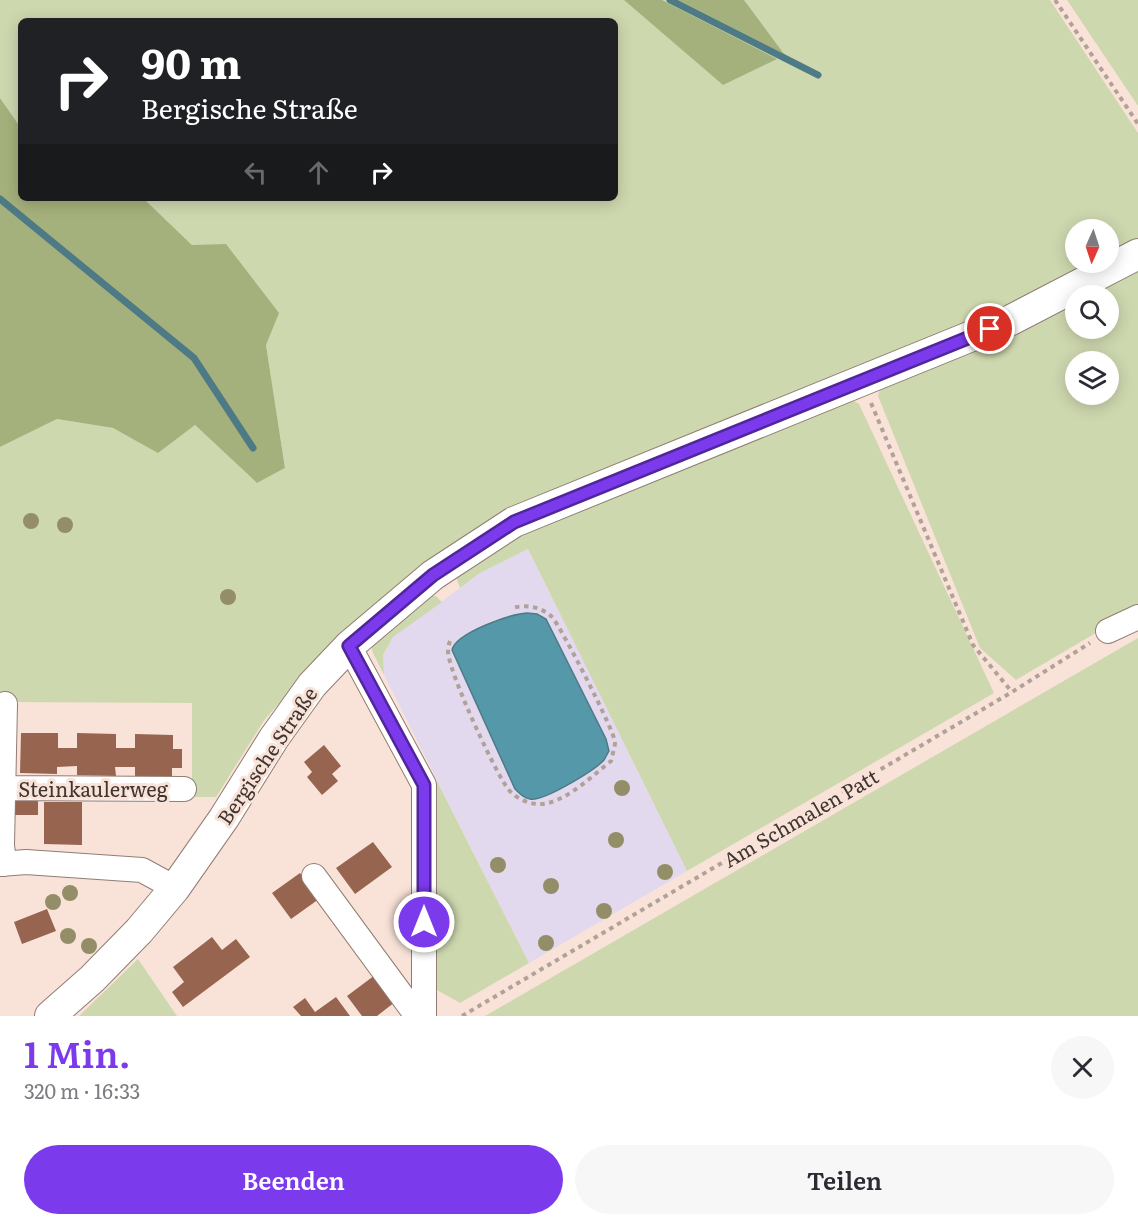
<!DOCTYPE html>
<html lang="de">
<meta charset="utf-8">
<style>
:root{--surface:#fff;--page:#f7f7f7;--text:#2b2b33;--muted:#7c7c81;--accent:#7c3aed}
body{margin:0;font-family:Literata,serif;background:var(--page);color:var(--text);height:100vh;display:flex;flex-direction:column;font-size:22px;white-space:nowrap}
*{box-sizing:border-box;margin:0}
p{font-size:20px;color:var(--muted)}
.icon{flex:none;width:33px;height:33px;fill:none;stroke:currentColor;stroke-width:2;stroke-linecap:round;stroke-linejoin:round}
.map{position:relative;height:1016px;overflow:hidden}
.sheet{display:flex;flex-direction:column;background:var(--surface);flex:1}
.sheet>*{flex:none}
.hud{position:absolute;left:18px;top:18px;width:600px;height:183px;border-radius:9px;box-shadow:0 3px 15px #0003;background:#202124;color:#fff;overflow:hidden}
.needle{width:39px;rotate:183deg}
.controls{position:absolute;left:1065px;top:219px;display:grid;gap:12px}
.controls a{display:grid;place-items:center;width:54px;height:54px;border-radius:50%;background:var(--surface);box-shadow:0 3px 15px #0003;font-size:30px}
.pin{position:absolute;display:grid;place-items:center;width:51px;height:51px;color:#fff;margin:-26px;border:3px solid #fff;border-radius:50%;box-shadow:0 2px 6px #0007}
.me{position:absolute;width:66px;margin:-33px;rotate:0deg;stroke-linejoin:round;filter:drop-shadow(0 0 4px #0008)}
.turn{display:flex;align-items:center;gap:21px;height:126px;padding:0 24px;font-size:27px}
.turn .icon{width:78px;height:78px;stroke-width:2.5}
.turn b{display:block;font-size:42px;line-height:51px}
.lanes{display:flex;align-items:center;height:57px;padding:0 24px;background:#0003;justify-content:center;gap:30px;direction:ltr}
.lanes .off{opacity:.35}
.round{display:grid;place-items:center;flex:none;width:63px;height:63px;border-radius:32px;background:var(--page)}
.headline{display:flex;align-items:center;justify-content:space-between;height:102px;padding:0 24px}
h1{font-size:36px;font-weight:600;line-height:45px;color:var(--accent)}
.action{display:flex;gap:12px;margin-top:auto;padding:12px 24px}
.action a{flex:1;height:69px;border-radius:36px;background:var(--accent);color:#fff;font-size:24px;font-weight:600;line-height:69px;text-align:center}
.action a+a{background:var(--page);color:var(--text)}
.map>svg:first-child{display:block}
.industrial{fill:#e2d9ef}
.green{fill:#ced8af;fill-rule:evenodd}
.forest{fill:#a5b17c}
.water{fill:#5598aa;stroke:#4e7a86;stroke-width:1.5}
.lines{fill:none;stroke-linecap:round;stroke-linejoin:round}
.stream{stroke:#4e7a86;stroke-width:7}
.building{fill:#976450}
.minor-casing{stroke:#917d73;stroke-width:26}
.major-casing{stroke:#917d73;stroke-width:32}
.path{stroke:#b2a199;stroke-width:4;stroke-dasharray:4.5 4.5;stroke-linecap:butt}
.minor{stroke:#fff;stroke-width:24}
.major{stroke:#fff;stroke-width:30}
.tree{fill:#938e67}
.route-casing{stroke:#51269a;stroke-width:15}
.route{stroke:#7c3aed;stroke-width:10}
.labels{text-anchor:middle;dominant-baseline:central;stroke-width:6;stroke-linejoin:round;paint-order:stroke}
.street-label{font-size:20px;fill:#3e3531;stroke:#f9e3d8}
</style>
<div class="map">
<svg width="1138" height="1016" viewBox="0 0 1138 1016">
<rect width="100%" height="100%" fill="#f9e3d8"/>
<path class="industrial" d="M528 549 687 871 529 963 384 675 383 655 393 637 460 588 480 573Z"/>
<path class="green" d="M0 0H1050L1138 133V238L1109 256 1108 230H1076V262L1098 263 1054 286 451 546 394 588 350 626 322 655 265 719 216 797H192V703L0 702V447L57 419 113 428 158 452 195 425 257 483 285 468 266 345 192 245 143 198H615V21H21V128L0 98Z
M1067 0H1138V106Z
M1138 267V608L1016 680 980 648 878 396 880 389 1075 302 1076 328H1108V296L1087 295ZM1076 362H1108V394H1076Z
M852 400 859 404 994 693 687 871 528 549 480 573 460 588 457 580 458 575 530 528Z
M428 596H436L442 602 393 637 383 655 384 675 373 653 370 641Z
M1138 638V1016H485Z
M437 781 529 963 460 1003 437 990Z
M138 959 177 1016H79Z"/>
<path class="forest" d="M624 0H662L777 59 723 85Z
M678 0H744L784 54Z
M0 98 21 128V198H143L192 245 226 244 279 313 266 345 285 468 257 483 195 425 158 453 113 428 57 419 0 447Z"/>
<path class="water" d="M527 613 537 614 546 619 606 739 609 751C607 754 606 757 604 760 595 770 543 802 530 799 523 798 519 793 515 789L452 650C456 633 510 614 527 613Z"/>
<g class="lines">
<path class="stream" d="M670 0 818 75
M0 199 194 358 253 448"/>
</g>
<path class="building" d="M21 733H58V748H77V733L116 734V748H135V734L173 735V749H182V768H172V777H135V767H115L116 776 77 775V766L57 767V774L20 773Z
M324 745 341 766 332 774 338 781 322 795 307 777 312 772 304 762Z
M12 796H38V815H12Z
M44 802H82V845L44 844Z
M373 842 392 867 355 894 336 868Z
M300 873 319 899 291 919 272 893Z
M47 909 56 931 22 944 14 922Z
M212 937 222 950 236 939 250 957 183 1007 172 992 184 982 173 967Z
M375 975 395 1002 377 1016H362L347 996Z
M336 997 350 1016H301L293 1007 305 998 315 1012Z"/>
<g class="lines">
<defs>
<path id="minor" d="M1108 631 1138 617
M349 646 424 785V1016
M2 788 184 789
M0 864 26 862 142 870 175 888
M4 864 2 845 5 704
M314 876 414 1012 424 1014"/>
<path id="major" d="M50 1016 92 979 139 931 175 888 224 818 274 738 312 685 349 646 433 575 514 522 1011 320 1138 254"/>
</defs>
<use href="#minor" class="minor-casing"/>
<use href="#major" class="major-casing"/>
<path class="path" d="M1055 0 1138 124
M871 403 973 645 1012 692
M450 641C449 644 448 647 448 650 447 669 493 767 506 786 512 796 525 803 537 804 562 806 592 776 611 761 612 755 615 748 615 742 614 730 561 627 552 617 542 607 526 604 513 608
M462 1016 1012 692 1090 643"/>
<use href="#minor" class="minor"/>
<use href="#major" class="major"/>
</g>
<g class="tree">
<circle cx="31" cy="521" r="8"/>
<circle cx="65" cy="525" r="8"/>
<circle cx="228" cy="597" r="8"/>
<circle cx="622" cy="788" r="8"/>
<circle cx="616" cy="840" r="8"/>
<circle cx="498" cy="865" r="8"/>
<circle cx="665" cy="872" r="8"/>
<circle cx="551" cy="886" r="8"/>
<circle cx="70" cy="893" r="8"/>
<circle cx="53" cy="902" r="8"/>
<circle cx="604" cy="911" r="8"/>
<circle cx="68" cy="936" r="8"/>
<circle cx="546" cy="943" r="8"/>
<circle cx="89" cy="946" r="8"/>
</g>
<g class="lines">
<defs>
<path id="route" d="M424 922V785L349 646 433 575 514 522 990 329"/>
</defs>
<use href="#route" class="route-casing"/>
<use href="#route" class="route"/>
</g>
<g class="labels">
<g class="street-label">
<text transform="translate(266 755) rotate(-56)">Bergische Straße</text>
<text x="93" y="788">Steinkaulerweg</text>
<text transform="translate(800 817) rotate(-30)">Am Schmalen Patt</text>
</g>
</g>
</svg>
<div class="controls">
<a><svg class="needle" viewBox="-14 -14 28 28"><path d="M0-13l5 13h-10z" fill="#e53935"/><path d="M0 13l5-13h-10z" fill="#7c7c81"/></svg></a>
<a><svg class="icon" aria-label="search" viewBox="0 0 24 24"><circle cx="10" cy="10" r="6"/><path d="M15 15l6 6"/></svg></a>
<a><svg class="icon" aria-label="layers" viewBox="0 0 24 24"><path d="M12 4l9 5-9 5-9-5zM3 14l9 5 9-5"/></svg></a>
</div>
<div class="pin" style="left:990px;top:329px;background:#d93025"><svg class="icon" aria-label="arrive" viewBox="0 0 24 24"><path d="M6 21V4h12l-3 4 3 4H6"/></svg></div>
<svg class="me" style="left:424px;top:922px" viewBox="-20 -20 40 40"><circle r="17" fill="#7c3aed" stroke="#fff" stroke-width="3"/><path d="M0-11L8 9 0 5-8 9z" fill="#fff"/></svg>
<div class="hud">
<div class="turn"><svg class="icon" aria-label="right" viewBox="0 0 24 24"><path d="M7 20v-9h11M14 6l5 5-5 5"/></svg><div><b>90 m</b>Bergische Straße</div></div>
<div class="lanes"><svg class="icon off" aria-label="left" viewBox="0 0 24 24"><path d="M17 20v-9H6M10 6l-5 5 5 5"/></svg><svg class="icon off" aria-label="ahead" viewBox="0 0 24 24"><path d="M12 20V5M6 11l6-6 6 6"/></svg><svg class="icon" aria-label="right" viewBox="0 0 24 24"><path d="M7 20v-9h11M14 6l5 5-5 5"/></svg></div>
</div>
</div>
<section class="sheet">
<div class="headline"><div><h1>1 Min.</h1><p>320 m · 16:33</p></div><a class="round"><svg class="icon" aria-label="close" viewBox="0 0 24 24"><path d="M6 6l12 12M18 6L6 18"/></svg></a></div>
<div class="action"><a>Beenden</a><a>Teilen</a></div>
</section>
